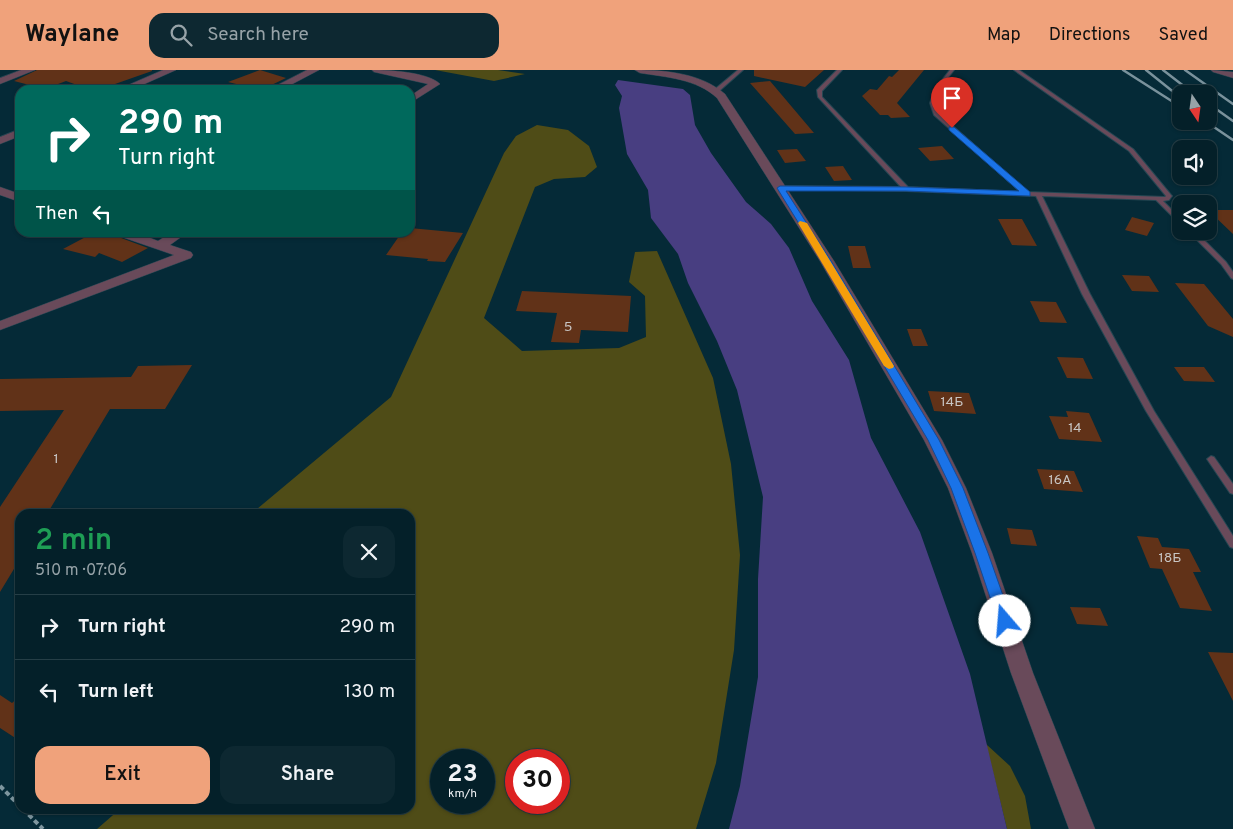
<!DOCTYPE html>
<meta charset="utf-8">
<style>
:root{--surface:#042029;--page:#0d2831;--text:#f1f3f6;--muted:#97a3a8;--line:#253e46;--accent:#f0a27b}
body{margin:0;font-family:Overpass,sans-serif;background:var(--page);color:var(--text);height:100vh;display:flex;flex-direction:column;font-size:19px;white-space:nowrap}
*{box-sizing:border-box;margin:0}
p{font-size:16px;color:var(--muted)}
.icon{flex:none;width:28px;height:28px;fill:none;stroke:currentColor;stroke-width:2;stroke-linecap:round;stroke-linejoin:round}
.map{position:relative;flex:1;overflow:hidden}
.drawer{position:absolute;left:15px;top:439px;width:400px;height:305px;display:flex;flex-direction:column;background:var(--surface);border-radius:15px;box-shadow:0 1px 4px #0004,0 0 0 1px var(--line)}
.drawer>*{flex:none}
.hud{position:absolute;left:15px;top:15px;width:400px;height:152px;border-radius:15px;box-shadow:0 1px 4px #0004,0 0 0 1px var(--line);background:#00695c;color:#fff;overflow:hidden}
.needle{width:32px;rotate:167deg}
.tools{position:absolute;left:1172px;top:15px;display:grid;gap:10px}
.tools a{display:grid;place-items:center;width:45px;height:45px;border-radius:10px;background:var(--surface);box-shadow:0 1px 4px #0004,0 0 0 1px var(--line);font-size:25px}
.speed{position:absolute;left:430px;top:679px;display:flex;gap:10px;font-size:25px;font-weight:700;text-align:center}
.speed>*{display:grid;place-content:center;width:65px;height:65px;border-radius:50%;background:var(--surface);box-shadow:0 1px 4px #0004,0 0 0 1px var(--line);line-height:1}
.speed small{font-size:12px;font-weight:400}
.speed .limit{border:8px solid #d22;background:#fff;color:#111}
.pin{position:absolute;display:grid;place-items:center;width:42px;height:42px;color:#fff;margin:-51px -21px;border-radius:50% 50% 50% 0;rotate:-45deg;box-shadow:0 0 5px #0007}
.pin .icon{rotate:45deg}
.me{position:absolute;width:55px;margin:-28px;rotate:342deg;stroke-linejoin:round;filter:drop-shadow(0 0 4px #0008)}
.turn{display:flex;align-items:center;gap:18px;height:105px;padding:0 20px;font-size:22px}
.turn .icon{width:65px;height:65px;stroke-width:2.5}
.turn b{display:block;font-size:35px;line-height:42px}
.then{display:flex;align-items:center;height:48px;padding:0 20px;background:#0003;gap:10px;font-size:19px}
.round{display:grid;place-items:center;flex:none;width:52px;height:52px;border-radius:15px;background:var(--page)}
.head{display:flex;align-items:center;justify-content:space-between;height:85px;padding:0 20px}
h1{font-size:30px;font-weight:600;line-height:38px;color:#1e9e55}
.cta{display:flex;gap:10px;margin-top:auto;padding:10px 20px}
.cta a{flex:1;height:58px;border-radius:15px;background:var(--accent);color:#111;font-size:20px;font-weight:600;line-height:58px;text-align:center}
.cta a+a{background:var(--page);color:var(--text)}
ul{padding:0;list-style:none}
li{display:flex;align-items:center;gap:15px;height:65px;padding:0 20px;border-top:1px solid var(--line)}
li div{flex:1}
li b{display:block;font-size:19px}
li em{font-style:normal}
header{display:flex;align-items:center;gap:30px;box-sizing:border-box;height:70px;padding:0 25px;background:var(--accent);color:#111}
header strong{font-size:24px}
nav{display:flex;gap:28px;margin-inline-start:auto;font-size:18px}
.search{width:350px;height:45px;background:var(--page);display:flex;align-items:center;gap:12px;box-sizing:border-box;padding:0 18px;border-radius:15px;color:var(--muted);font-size:19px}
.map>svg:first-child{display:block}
.green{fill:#4f4c17;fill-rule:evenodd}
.water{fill:#483e81}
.building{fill:#613218}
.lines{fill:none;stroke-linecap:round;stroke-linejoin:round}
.lane-casing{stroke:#254753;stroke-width:2}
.street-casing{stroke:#254753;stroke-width:1}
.path{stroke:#7e969f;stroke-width:4;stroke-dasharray:5 3;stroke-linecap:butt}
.lane{fill:#694a5a;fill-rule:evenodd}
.street{fill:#694a5a;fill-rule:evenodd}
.rail{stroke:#7a929c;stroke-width:2.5}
.route{fill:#1a73e8;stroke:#114b97}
.slow{fill:#f59e0b}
.labels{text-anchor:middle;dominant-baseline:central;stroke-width:5;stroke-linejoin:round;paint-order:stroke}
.number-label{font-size:14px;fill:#c8c5c3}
</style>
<header>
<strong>Waylane</strong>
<div class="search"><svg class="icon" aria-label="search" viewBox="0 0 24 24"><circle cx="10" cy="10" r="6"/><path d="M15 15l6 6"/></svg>Search here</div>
<nav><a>Map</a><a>Directions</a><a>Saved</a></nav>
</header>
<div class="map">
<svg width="1233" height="759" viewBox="0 0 1233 759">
<rect width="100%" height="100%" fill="#052a37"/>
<path class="green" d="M435 0H498L525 4 494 11Z
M537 55 568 60 589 76 597 97 585 107 554 109 535 117 484 248 522 281 619 278 646 267 645 226 629 212 635 182 657 181 713 308 731 394 740 485 734 580 716 693 696 759H97L120 739H410V444H251L391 327 504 83 516 66ZM441 690H484V732H441ZM516 690H559V732H516Z
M986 674 1010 696 1025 726 1031 759H1007Z"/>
<path class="water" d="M618 10 683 19 690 25 695 55 711 83 746 132 771 154 789 178 812 231 849 290 871 368 920 462 970 604 1007 759H729L740 716 758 607V509L763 427 737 320 717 271 688 213 678 184 651 148 648 120 627 84 619 38 622 26 615 15Z"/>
<path class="building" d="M37 0H152V1L98 20H91L66 11 45 19 14 11Z
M260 0 286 8 261 20 228 12Z
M754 0H824L805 17 754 6Z
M899 0H924L897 33 910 47 891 48 888 45H880L862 26 870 19 877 20 889 6 892 7Z
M770 11 814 63 795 64 750 13Z
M942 76 954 89 930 91 918 78Z
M797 79 806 91 785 93 777 80Z
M843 96 852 110 834 111 825 97Z
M1209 140H1233V164L1209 141Z
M1132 147 1154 153 1147 166 1125 160Z
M998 149H1022L1037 176 1012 175Z
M410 158 463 163 445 192 427 191 428 189 386 185 402 162H410Z
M95 162H105L148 178 122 192 99 183 95 187 63 179Z
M848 176H865L871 198H853Z
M1122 205 1149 206 1159 222 1132 221Z
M1175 213 1204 214 1233 249V267L1208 256Z
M522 221 631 226 628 262 581 260 579 273 551 272 557 243 516 241Z
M1030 231 1056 232 1067 253 1040 252Z
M907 259H921L928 276H913Z
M1057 287 1083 288 1093 309 1067 308Z
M192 295 165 339H110L47 444H20V489L0 522V437L64 340 0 341V309L131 307 138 296Z
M1174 297H1204L1215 312 1184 311Z
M928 321 969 323 976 344 934 341Z
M1066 341 1089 343 1102 372 1059 369 1049 346 1068 347Z
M1037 399 1074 401 1083 422 1044 419Z
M1007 458 1032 460 1037 476 1011 474Z
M1137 466 1158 468 1162 477 1189 479 1201 502H1193L1212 541 1180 538 1162 499 1150 498Z
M1070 537 1100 538 1108 556 1077 554Z
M1208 582 1233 583V631Z
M0 625 12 633 20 626V671L0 658Z"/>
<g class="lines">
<defs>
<path id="lane" d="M738 0H743L718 22H714V20Z
M837 0H842L822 21V27L908 117 1021 122 934 45 930 33 935 19 950 0H954L939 19 936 33 939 44 1028 122 1165 127 1166 126 1129 81 1014 0H1019L1133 79 1171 125 1172 126 1169 130 1163 131 1181 149V154L1179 153 1156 130 1042 126 1090 224 1154 341 1233 466V478L1230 477 1146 341 1082 224 1036 126 906 121 778 119V117L780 116 901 117 818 27 817 20Z
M1188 161H1195L1226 192 1233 202V209L1231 208 1221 194Z
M1211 386 1214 387 1233 414V424L1230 423 1207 389Z"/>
<path id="street" d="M21 0H35L0 14V8Z
M163 0H176L131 20H117Z
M307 0H319L281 20H268Z
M372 0C389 0 428 2 440 14L410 33V26L428 14 374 2Z
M635 0C665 0 701 3 725 24L834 191 942 370 966 418 992 483 1033 603 1095 759H1069L1011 603 972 483 948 418 924 370 820 191 717 28C697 9 666 7 640 3Z
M1211 0 1233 2V8L1213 2Z
M20 59V66L0 74V67Z
M0 117 20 124V132L0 125Z
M115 162H135L158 171 172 162H188L170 175 191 182 193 185 191 188 0 260V251L174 185 116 165Z"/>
</defs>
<use href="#lane" class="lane-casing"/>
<use href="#street" class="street-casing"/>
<path class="path" d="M0 716 20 736
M23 739 43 759"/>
<use href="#lane" class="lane"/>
<use href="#street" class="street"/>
<path class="rail" d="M1123 0 1181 37
M1146 0 1181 28
M1163 0 1194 24
M1185 0 1233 34
M1209 34 1233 51
M1205 51 1233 70"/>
</g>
<path class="route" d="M949 57H954L1030 122V126L906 121H786L831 191 939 370 963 418 988 483 1012 551 1009 555 1005 557 1000 555 998 551 975 483 951 418 928 370 822 191 777 118 780 116 906 117 1019 121 949 60Z"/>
<path class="slow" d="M800 151 807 153 894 296 893 298 889 299 884 296 798 153Z"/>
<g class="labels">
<g class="number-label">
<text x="568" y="257">5</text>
<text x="952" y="332">14Б</text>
<text x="1075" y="358">14</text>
<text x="56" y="389">1</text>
<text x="1060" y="410">16А</text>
<text x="1170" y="488">18Б</text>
</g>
</g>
</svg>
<div class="tools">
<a><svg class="needle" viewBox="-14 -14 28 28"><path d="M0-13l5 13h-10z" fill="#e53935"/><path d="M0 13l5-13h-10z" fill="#97a3a8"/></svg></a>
<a><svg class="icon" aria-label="sound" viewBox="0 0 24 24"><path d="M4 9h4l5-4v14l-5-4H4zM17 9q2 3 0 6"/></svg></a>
<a><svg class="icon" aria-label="layers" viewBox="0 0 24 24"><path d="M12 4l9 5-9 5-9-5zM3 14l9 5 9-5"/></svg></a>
</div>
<div class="speed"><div>23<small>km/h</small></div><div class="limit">30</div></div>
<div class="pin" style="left:952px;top:58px;background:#d93025"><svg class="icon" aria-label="arrive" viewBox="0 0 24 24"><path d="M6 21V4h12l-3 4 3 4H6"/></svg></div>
<svg class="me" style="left:1005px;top:551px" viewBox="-20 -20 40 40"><circle r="19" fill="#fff"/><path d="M0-13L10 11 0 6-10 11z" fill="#1a73e8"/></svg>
<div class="hud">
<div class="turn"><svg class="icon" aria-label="right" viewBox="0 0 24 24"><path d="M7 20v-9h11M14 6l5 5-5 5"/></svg><div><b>290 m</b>Turn right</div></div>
<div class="then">Then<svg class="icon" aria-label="left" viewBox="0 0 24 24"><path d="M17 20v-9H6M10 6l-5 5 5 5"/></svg></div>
</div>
<section class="drawer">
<div class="head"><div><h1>2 min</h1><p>510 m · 07:06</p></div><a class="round"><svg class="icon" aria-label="close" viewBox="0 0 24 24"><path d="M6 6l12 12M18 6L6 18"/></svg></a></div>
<ul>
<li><svg class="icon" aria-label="right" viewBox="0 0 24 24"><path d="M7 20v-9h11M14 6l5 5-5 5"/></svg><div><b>Turn right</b></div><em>290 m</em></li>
<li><svg class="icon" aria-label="left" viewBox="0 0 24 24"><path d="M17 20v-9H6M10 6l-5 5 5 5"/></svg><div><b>Turn left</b></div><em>130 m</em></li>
</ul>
<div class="cta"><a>Exit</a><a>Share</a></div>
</section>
</div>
